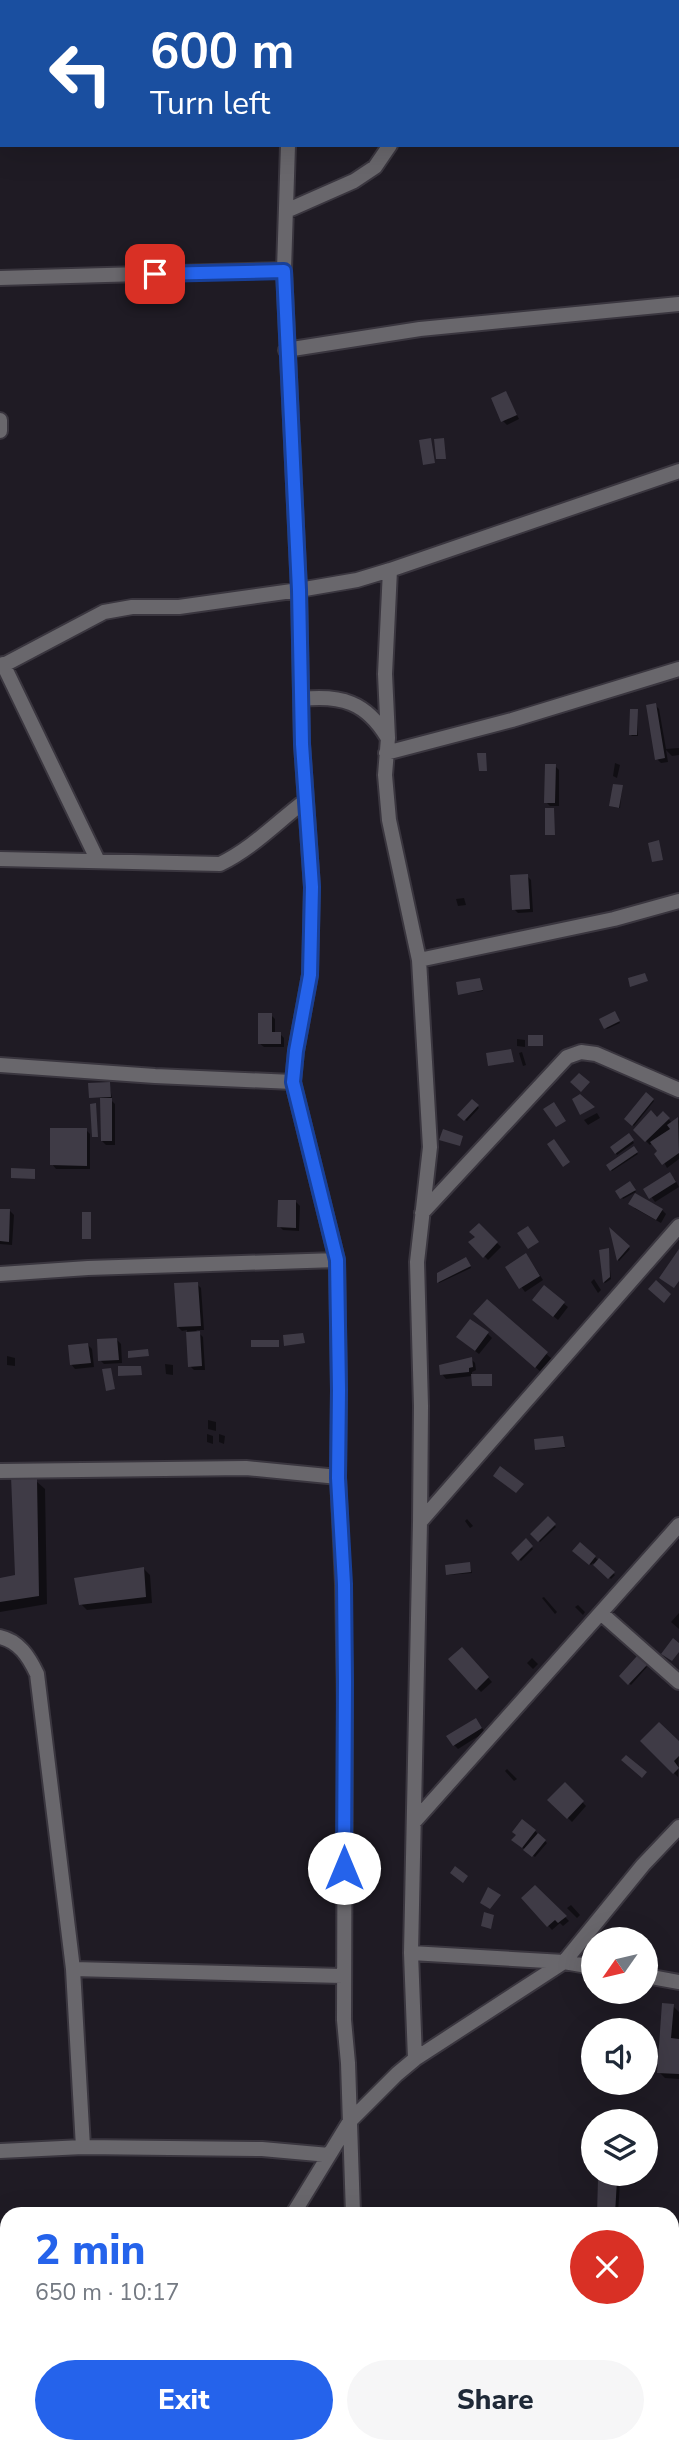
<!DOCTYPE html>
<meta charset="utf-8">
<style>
:root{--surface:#fff;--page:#f6f6f7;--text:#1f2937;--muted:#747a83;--accent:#2563eb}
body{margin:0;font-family:"Nunito Sans",sans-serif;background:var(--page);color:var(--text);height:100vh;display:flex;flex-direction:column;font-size:26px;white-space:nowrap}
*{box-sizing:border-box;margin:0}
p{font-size:23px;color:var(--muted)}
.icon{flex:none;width:38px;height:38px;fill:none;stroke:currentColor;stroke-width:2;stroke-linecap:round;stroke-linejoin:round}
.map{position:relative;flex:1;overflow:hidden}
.details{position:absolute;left:0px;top:2207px;width:679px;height:247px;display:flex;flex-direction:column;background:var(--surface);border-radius:21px 21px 0 0;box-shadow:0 7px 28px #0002}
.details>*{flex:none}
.top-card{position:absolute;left:0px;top:0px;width:679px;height:147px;box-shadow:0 7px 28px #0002;background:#1a4fa0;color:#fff;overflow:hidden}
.needle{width:46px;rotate:236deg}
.fabs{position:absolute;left:581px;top:1927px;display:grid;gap:14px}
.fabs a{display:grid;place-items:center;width:77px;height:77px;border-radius:50%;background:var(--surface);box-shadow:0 7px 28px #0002;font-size:35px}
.pin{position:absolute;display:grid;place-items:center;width:60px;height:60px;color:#fff;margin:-30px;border-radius:14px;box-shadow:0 4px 10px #0006}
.me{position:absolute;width:77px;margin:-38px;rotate:0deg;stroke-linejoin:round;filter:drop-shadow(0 0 5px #0008)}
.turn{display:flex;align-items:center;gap:24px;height:147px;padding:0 35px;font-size:32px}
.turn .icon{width:91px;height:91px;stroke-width:2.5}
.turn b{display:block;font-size:49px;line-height:60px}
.round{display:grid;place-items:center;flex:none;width:74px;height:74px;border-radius:37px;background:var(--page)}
.summary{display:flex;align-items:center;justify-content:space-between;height:119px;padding:0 35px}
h1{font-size:42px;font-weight:800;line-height:52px;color:var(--accent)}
.cta{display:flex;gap:14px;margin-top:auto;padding:14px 35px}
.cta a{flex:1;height:80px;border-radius:42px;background:var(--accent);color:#fff;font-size:28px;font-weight:800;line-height:80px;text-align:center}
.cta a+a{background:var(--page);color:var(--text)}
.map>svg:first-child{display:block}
.shadow{fill:#0007}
.building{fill:#3f3b46}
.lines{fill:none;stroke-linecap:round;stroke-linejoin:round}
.street-casing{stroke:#3a363f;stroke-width:18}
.street{stroke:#69676c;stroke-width:14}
.route-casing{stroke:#184099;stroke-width:18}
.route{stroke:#2563eb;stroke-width:12}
</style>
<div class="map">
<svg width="679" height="2453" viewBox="0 0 679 2453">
<rect width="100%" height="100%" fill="#1f1b24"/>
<path class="shadow" d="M506 393 519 419 507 425 503 421Z
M655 705 659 709 666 749 679 748V755L672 756 666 750 668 762 661 763 657 759Z
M637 711 638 736H632L630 734Z
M615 763 620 765 617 778 613 776Z
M555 766 559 770V806H550L553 809 546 802Z
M622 787 620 808 613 807 611 806Z
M527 876 531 880 533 912 518 913 514 909Z
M464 898 466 905 458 906 456 899Z
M480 980 483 991 459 994Z
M271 1015 275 1019V1034H280L284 1038V1047H264L259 1043Z
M616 1015 620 1023 607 1029 606 1028Z
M517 1039 525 1040V1047L517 1046Z
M522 1052 526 1065 523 1066 519 1053Z
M109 1083 112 1098H109L115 1104V1145H106L102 1141V1098L91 1097Z
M647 1095 654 1101 634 1126 626 1119Z
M472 1101 479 1108 467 1121 459 1115Z
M597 1113 600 1118 588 1125 584 1120Z
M663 1113 672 1123 678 1119 679 1121V1159L667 1168 653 1142 650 1145 635 1130 657 1119Z
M86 1130 90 1134V1169H56L52 1164Z
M629 1136 634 1143 617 1155 612 1147Z
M633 1148 638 1154 612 1171 608 1165Z
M674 1178 679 1187 655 1202 646 1189Z
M630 1183 636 1192 623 1199 617 1191Z
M296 1202 300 1206 299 1231 283 1230 279 1226Z
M634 1208 662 1210 666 1214 661 1223Z
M0 1210 10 1211 14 1215 12 1245 0 1244Z
M479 1225 501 1247 488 1260 471 1242 477 1237Z
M612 1232 630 1249 619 1261 618 1260Z
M608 1250 611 1279 605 1283 604 1282Z
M467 1260 471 1268 439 1283V1274Z
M530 1260 543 1280 525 1292 507 1267Z
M594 1279 601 1290 598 1293 591 1282Z
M197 1284 201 1288 204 1330H196L203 1337 205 1370H194L190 1366 187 1330 182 1331 178 1327Z
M544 1288 568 1307 558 1320 539 1304Z
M487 1301 553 1360 542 1373 482 1320Z
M488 1334 492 1338 479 1354 462 1341Z
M117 1340 121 1344 122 1363 104 1364 100 1360Z
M88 1345 92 1349 94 1367 75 1369 71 1364Z
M7 1356 15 1358V1366L7 1365Z
M471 1359 475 1363 476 1370 472 1372V1376L446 1379 442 1374Z
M165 1364 173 1365V1375L166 1374Z
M208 1420 216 1422V1431L208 1429Z
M207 1434 213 1436V1444L207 1442Z
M219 1434 225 1436 224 1444 219 1442Z
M562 1437 565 1448 537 1449Z
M36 1481 45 1489 47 1604 0 1612V1580L17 1577Z
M548 1518 556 1527 540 1542 532 1534Z
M467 1519 473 1526 470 1528 465 1521Z
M526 1541 533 1549 521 1561 513 1553Z
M580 1544 615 1575 611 1579 593 1563 591 1565 574 1551Z
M469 1563 472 1573 448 1575Z
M144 1569 150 1575 152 1603 87 1610 81 1604Z
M544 1597 557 1612 555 1614 542 1598Z
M578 1605 585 1612 583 1615 575 1607Z
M679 1613V1629L671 1622Z
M462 1649 492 1682 481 1692 451 1659Z
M532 1658 538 1664 533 1669 527 1663Z
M638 1659 647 1667 631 1685 621 1676Z
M476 1720 485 1732 458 1749 454 1745Z
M642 1741 679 1744 678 1777Z
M507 1769 517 1779 514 1781 505 1771Z
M565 1784 586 1806 572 1822 550 1800Z
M535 1831 547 1843 535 1857 518 1844Z
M535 1887 569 1921 563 1926 560 1923 552 1930 524 1898Z
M571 1905 580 1915 577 1918 567 1908Z
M673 2006 679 2012V2079L665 2078 659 2072Z
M600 2174H636V2184L620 2182 618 2214H598L603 2180Z
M672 2250 679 2251V2254H672Z"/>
<path class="building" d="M506 391 517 415 501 422 491 398Z
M431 438 435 463 423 465 419 440Z
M444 438 446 459H436L434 439Z
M656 703 665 758 655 760 646 705Z
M630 709H638L637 735H629Z
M477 753H486L487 771H479Z
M545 764H556L555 803H544Z
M613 784 623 785 619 808 609 806Z
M545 808H554L555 835H545Z
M659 840 663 860 652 862 648 843Z
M528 874 530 909 512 910 510 875Z
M645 973 648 981 630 987 628 978Z
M480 978 483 990 458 995 456 982Z
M615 1011 620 1021 604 1029 599 1019Z
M258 1013H272V1032H281V1044H258Z
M528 1035H543V1046H528Z
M511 1049 514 1062 488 1066 486 1053Z
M579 1073 590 1082 581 1092 570 1082Z
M110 1082 111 1097 89 1098 88 1083Z
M646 1092 654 1099 632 1126 624 1119Z
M580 1094 595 1107 580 1115 572 1099Z
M100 1098H112V1141H101Z
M472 1099 479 1105 464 1121 457 1115Z
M554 1102 566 1121 556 1127 543 1109Z
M96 1103 98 1137H92L90 1104Z
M651 1110 657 1117 663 1111 670 1118 645 1142 633 1130Z
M678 1117 679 1153 662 1165 654 1154 657 1151 650 1142 670 1129 667 1125Z
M50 1128H87V1166L50 1165Z
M443 1129 463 1136 460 1146 439 1140Z
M629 1133 634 1140 615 1154 610 1147Z
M554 1139 570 1162 563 1167 547 1144Z
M634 1146 638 1152 610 1171 606 1165Z
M11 1168 35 1169V1179L11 1178Z
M670 1172 676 1182 649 1199 643 1189Z
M630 1181 636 1190 620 1199 615 1191Z
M635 1193 663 1209 656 1220 628 1204Z
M278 1200H296V1228L277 1227Z
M0 1209H10L9 1242 0 1241Z
M82 1212H91V1239H82Z
M479 1223 498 1242 483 1258 468 1242 475 1237 469 1232Z
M528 1226 539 1242 528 1249 517 1233Z
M609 1227 630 1246 617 1261Z
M609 1248 610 1277 603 1283 599 1250Z
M679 1249V1281L674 1288 659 1278Z
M526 1253 540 1276 519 1289 505 1267Z
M466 1257 471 1266 437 1283V1273Z
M656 1280 671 1294 664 1303 648 1289Z
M198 1282 201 1326 177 1327 174 1283Z
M544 1285 565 1302 553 1317 532 1300Z
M487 1299 548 1352 535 1368 473 1314Z
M470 1319 489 1332 475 1351 456 1337Z
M200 1331 202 1366 188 1367 186 1332Z
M303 1333 305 1343 284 1346 283 1335Z
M117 1338 119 1360 98 1361 97 1339Z
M251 1340H279V1347H251Z
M88 1343 91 1363 70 1365 68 1345Z
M148 1349 149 1356 128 1358V1351Z
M472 1357 473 1367 469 1368V1372L440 1375 439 1365Z
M118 1366H141L142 1375 118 1376Z
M111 1368 115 1389 106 1391 102 1369Z
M471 1374H492V1386H472Z
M563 1436 565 1447 535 1450 534 1439Z
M500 1466 524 1484 516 1493 493 1476Z
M11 1476 37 1479 39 1596 0 1602V1578L15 1575Z
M548 1516 556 1524 538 1542 530 1534Z
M526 1538 533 1546 518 1561 511 1553Z
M580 1542 596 1556 589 1565 572 1551Z
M599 1558 615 1572 608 1579 593 1565Z
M470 1562 471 1572 446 1575 445 1565Z
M144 1567 146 1597 79 1605 74 1578Z
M673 1638 679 1643V1652L672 1661 661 1654Z
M462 1647 489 1677 476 1690 448 1659Z
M637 1656 647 1665 628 1685 619 1676Z
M476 1718 482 1728 453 1746 446 1736Z
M659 1722 679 1741V1756L674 1761 679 1768 673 1774 640 1741Z
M626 1755 647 1772 642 1778 621 1760Z
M565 1782 584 1801 567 1819 547 1800Z
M522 1819 536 1830 522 1848 511 1840 516 1835 512 1832Z
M538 1833 546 1840 532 1857 523 1850Z
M455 1866 468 1876 463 1883 450 1873Z
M535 1885 567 1916 558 1923 555 1920 547 1927 521 1898Z
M488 1887 501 1895 490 1909 480 1903Z
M484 1912 494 1915 491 1929 481 1926Z
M662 2003 674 2004 671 2038 679 2039V2074L657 2073Z
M599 2174H633L632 2180 598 2178Z
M598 2179 617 2180 615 2214H597Z
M672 2226 679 2227V2249H672Z
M212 2446H234L238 2453H209L207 2449Z"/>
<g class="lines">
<defs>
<path id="street" d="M655 0 656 2
M80 2 85 0
M292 2V0
M677 10 679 9
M0 34 2 33
M288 145 284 270 299 590 302 744 312 887 310 975 296 1051 293 1082 337 1260 339 1389 338 1477 343 1584 345 1706 344 2020 348 2063 353 2214
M286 211 354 181 375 167 390 145
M0 278 284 270
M286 350 420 329 679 304
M0 420V431
M390 570 679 471
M3 664 97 859
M0 667 104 612 132 607H179L299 590 357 580 390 570 385 674 388 738 385 775 389 820 419 960 430 1147 417 1262 421 1406 420 1522 411 1953 415 2059
M302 699C341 695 366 702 387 737
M386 753 512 720 679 669
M0 859 220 864C253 848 277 822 305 801
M419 960 614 919 679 901
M0 1065 155 1076 293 1082
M422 1213 567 1057 581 1052 596 1054 679 1090
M0 1274 88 1268 337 1260
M0 1471 246 1468 338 1477
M420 1522 679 1226
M602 1614 679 1682
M0 1637C19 1641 29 1657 37 1674L73 1969 83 2147
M414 1822 679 1525
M411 1953 564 1962 593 1967
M73 1969 343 1976
M646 1976 679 1982
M0 2151 83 2147 262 2149 329 2155
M293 2214 350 2121 397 2074 415 2059 564 1962 643 1865 679 1827
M0 2353 7 2358
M366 2446 367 2453
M467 2446 491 2452 541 2453
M140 2453 145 2446"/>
</defs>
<use href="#street" class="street-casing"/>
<use href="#street" class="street"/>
</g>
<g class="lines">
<defs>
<path id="route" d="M155 274 284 271 299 590 302 744 312 887 310 975 296 1051 293 1082 337 1260 339 1390 338 1478 344 1584 345 1682 344 1868"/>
</defs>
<use href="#route" class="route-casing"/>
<use href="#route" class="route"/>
</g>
</svg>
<div class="fabs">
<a><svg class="needle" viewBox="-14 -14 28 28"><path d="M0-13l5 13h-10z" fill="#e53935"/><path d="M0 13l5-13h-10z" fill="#747a83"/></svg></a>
<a><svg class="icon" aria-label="sound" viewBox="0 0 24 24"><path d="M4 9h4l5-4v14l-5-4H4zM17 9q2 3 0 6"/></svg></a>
<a><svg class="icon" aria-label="layers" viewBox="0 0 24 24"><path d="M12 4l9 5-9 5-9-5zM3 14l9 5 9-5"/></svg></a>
</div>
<div class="pin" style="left:155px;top:274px;background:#d93025"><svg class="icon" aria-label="arrive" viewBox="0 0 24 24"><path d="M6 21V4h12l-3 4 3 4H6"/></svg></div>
<svg class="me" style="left:344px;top:1868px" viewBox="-20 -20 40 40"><circle r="19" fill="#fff"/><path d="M0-13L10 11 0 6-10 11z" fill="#2563eb"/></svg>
<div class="top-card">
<div class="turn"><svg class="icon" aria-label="left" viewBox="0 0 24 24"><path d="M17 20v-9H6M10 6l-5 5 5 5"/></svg><div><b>600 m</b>Turn left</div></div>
</div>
<section class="details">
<div class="summary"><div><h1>2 min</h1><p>650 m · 10:17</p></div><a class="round" style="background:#d93025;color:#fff"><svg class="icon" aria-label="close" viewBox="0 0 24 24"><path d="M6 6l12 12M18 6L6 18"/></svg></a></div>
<div class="cta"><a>Exit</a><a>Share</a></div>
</section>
</div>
